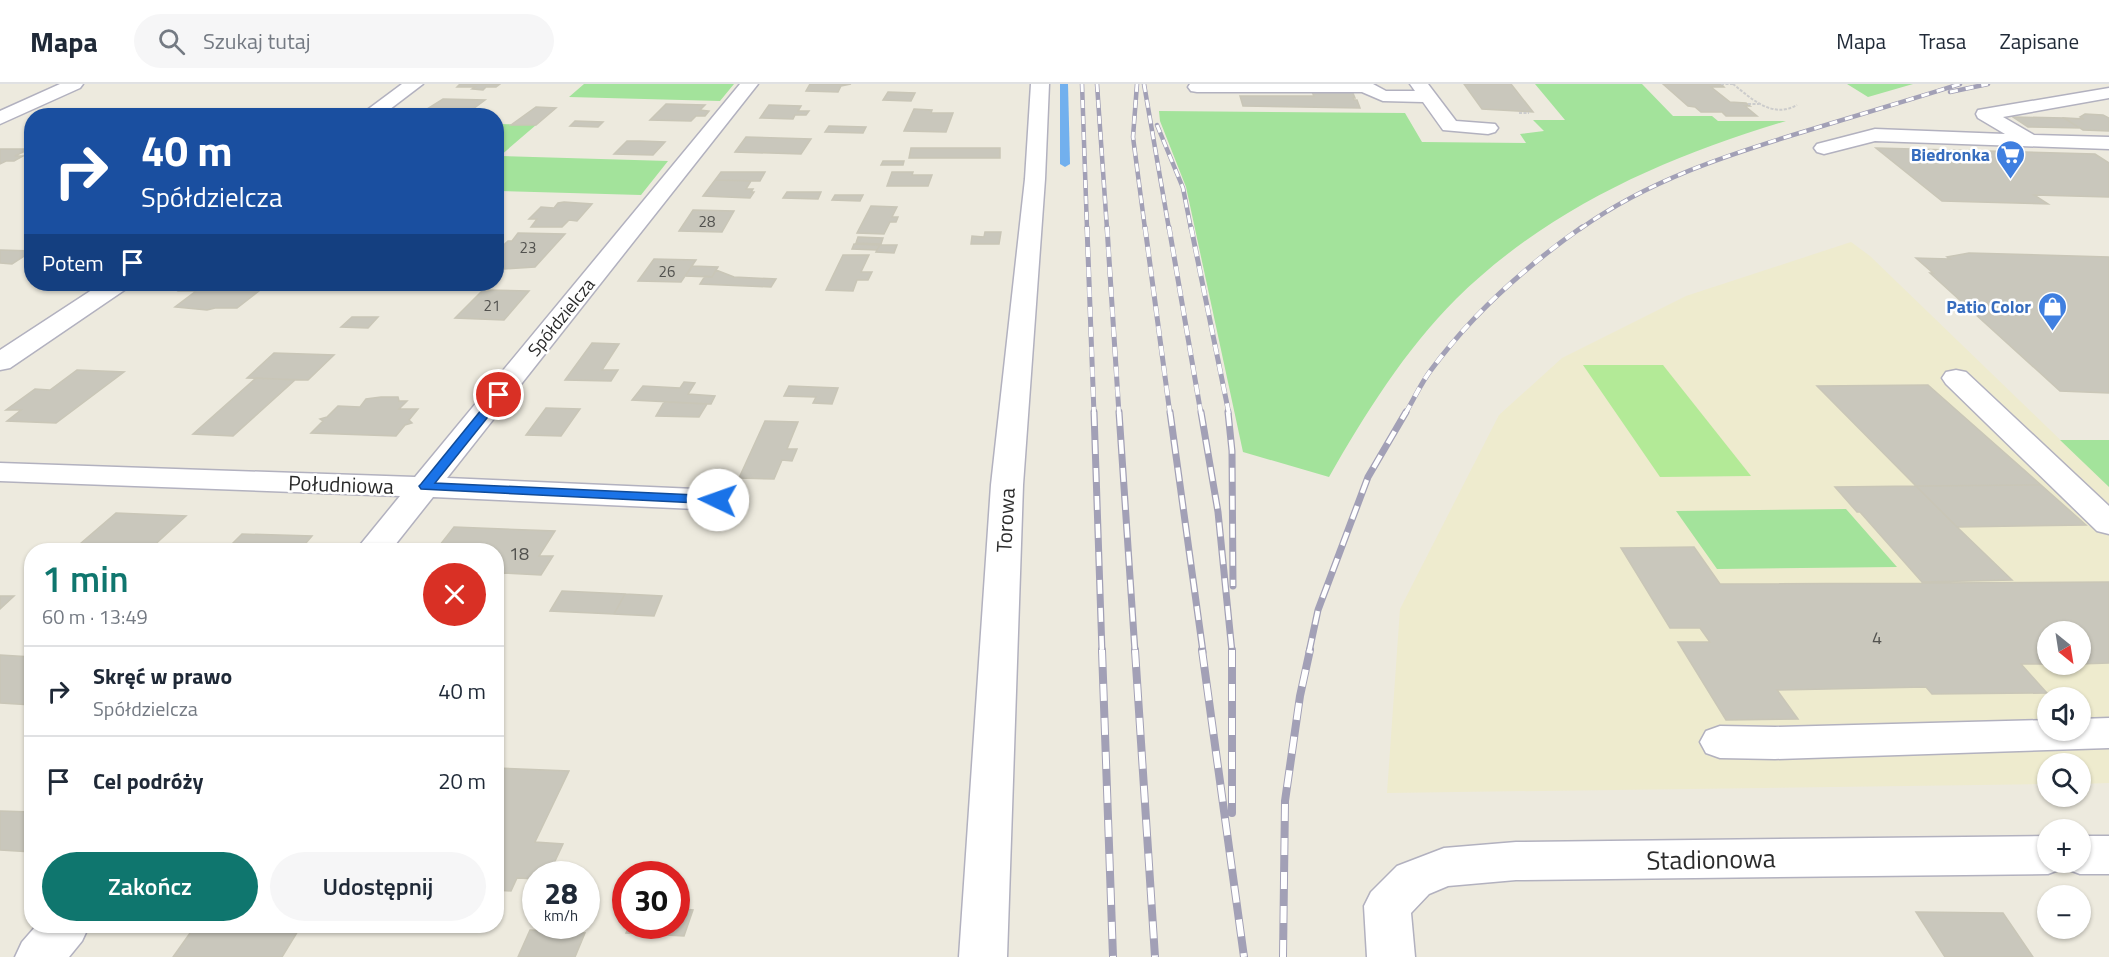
<!DOCTYPE html>
<html lang="pl">
<meta charset="utf-8">
<style>
:root{--surface:#fff;--page:#f6f6f7;--text:#1f2937;--muted:#747a83;--line:#e0e1e3;--accent:#0f766e}
body{margin:0;font-family:"Titillium Web",sans-serif;background:var(--page);color:var(--text);height:100vh;display:flex;flex-direction:column;font-size:22px;white-space:nowrap}
*{box-sizing:border-box;margin:0}
p{font-size:20px;color:var(--muted)}
.icon{flex:none;width:33px;height:33px;fill:none;stroke:currentColor;stroke-width:2;stroke-linecap:round;stroke-linejoin:round}
.map{position:relative;flex:1;overflow:hidden}
.details{position:absolute;left:24px;top:459px;width:480px;height:390px;display:flex;flex-direction:column;background:var(--surface);border-radius:24px;box-shadow:0 2px 4px #0004}
.details>*{flex:none}
.hud{position:absolute;left:24px;top:24px;width:480px;height:183px;border-radius:24px;box-shadow:0 2px 4px #0004;background:#1a4fa0;color:#fff;overflow:hidden}
.needle{width:39px;rotate:150deg}
.tools{position:absolute;left:2037px;top:537px;display:grid;gap:12px}
.tools a{display:grid;place-items:center;width:54px;height:54px;border-radius:50%;background:var(--surface);box-shadow:0 2px 4px #0004;font-size:30px}
.speed{position:absolute;left:522px;top:777px;display:flex;gap:12px;font-size:30px;font-weight:700;text-align:center}
.speed>*{display:grid;place-content:center;width:78px;height:78px;border-radius:50%;background:var(--surface);box-shadow:0 2px 4px #0004;line-height:1}
.speed small{font-size:15px;font-weight:400}
.speed .limit{border:9px solid #d22;background:#fff;color:#111}
.pin{position:absolute;display:grid;place-items:center;width:51px;height:51px;color:#fff;margin:-26px;border:3px solid #fff;border-radius:50%;box-shadow:0 2px 6px #0007}
.me{position:absolute;width:66px;margin:-33px;rotate:273deg;stroke-linejoin:round;filter:drop-shadow(0 0 4px #0008)}
.turn{display:flex;align-items:center;gap:21px;height:126px;padding:0 18px;font-size:27px}
.turn .icon{width:78px;height:78px;stroke-width:2.5}
.turn b{display:block;font-size:42px;line-height:51px}
.then{display:flex;align-items:center;height:57px;padding:0 18px;background:#0003;gap:12px;font-size:22px}
.round{display:grid;place-items:center;flex:none;width:63px;height:63px;border-radius:32px;background:var(--page)}
.summary{display:flex;align-items:center;justify-content:space-between;height:102px;padding:0 18px}
h1{font-size:36px;font-weight:600;line-height:45px;color:var(--accent)}
.primary-button{display:flex;gap:12px;margin-top:auto;padding:12px 18px}
.primary-button a{flex:1;height:69px;border-radius:36px;background:var(--accent);color:#fff;font-size:24px;font-weight:600;line-height:69px;text-align:center}
.primary-button a+a{background:var(--page);color:var(--text)}
ul{padding:0;list-style:none}
li{display:flex;align-items:center;gap:18px;height:90px;padding:0 18px;border-top:2px solid var(--line)}
li div{flex:1}
li b{display:block;font-size:22px}
li em{font-style:normal}
header{display:flex;align-items:center;gap:36px;box-sizing:border-box;height:84px;padding:0 30px;background:var(--surface);border-bottom:2px solid var(--line)}
header strong{font-size:28px}
nav{display:flex;gap:33px;margin-inline-start:auto;font-size:21px}
.search{width:420px;height:54px;background:var(--page);display:flex;align-items:center;gap:15px;box-sizing:border-box;padding:0 21px;border-radius:33px;color:var(--muted);font-size:22px}
.map>svg:first-child{display:block}
.education{fill:#eeebce;fill-rule:evenodd}
.green{fill:#a3e39b}
.pitch{fill:#b3ea97}
.lines{fill:none;stroke-linecap:round;stroke-linejoin:round}
.stream{fill:#72b0ee;fill-rule:evenodd}
.building{fill:#c9c7bc;stroke:#c9c6b7;stroke-width:1.5}
.minor-casing{stroke:#b2b1bf;stroke-width:3}
.path{stroke:#ccc;stroke-width:2;stroke-dasharray:3 1.5;stroke-linecap:butt}
.minor{fill:#fff;fill-rule:evenodd}
.rail-far3-casing{stroke:#a2a0b6;stroke-width:4.5}
.rail-far2-casing{stroke:#a2a0b6;stroke-width:5}
.rail-far1-casing{stroke:#a2a0b6;stroke-width:7}
.rail-casing{stroke:#a2a0b6;stroke-width:8}
.rail-far3{stroke:#fff;stroke-width:3;stroke-dasharray:8;stroke-linecap:butt}
.rail-far2{stroke:#fff;stroke-width:4;stroke-dasharray:10;stroke-linecap:butt}
.rail-far1{stroke:#fff;stroke-width:4.5;stroke-dasharray:14;stroke-linecap:butt}
.rail{stroke:#fff;stroke-width:6;stroke-dasharray:17;stroke-linecap:butt}
.route{fill:#1a73e8;stroke:#114b97;stroke-width:1.5}
.labels{text-anchor:middle;dominant-baseline:central;stroke-width:5;stroke-linejoin:round;paint-order:stroke}
.far-number-label{font-size:15px;fill:#52524f}
.far-shop-label{font-size:18px;font-weight:bold;fill:#366cbe;stroke:#fff;text-anchor:end}
.far-street-label{font-size:18px;fill:#2b2b2b;stroke:#fff}
.number-label{font-size:18px;fill:#52524f}
.street-label{font-size:21px;fill:#2b2b2b;stroke:#fff}
.near-street-label{font-size:26px;fill:#2b2b2b;stroke:#fff}
</style>
<header>
<strong>Mapa</strong>
<div class="search"><svg class="icon" aria-label="search" viewBox="0 0 24 24"><circle cx="10" cy="10" r="6"/><path d="M15 15l6 6"/></svg>Szukaj tutaj</div>
<nav><a>Mapa</a><a>Trasa</a><a>Zapisane</a></nav>
</header>
<div class="map">
<svg width="2109" height="873" viewBox="0 0 2109 873">
<rect width="100%" height="100%" fill="#edeade"/>
<path class="education" d="M1851 158 1870 172 2109 403V699L2081 700 2080 680H2048L2047 700 1387 709 1400 525 1499 331 1562 274 1686 212ZM2048 548H2080V580H2048ZM2048 614H2080V646H2048Z"/>
<path class="green" d="M584 0H734L720 17 569 13Z
M1535 0H1642L1673 32H1712L1718 37H1786C1665 73 1547 125 1456 215 1405 266 1365 330 1329 393L1243 368 1186 103 1160 37 1159 27 1405 29 1422 58 1526 59 1520 50 1544 47 1533 36H1565Z
M1847 0H1913L1868 13Z
M497 40 536 41 500 72 668 77 641 111 497 107Z
M2060 356H2109V403Z
M1846 425 1897 483 1717 485 1676 427Z"/>
<path class="pitch" d="M1583 281H1663L1751 392 1660 393Z"/>
<g class="lines">
<path class="stream" d="M1060 0H1068L1070 80 1065 83 1060 80Z"/>
</g>
<path class="building" d="M460 0H500L496 3H486L483 6 472 5 475 3H457Z
M810 0H851L841 2 838 8 806 7Z
M1464 0H1511L1533 28 1482 25Z
M1663 0H1721L1724 3H1711L1730 18 1746 19 1750 22H1745L1757 32H1726L1722 28H1701L1695 23 1688 22Z
M1311 6 1352 7 1355 14H1353L1354 16H1357L1360 24 1243 22 1240 12H1314Z
M888 8 915 9 911 17 883 16Z
M443 15 485 16 465 31 419 30Z
M666 20 705 21 700 26 709 27 705 32H696L691 37 650 36Z
M769 21 801 22 798 27H809L806 31H795L793 35 760 34Z
M536 23 556 24 536 41H511Z
M914 25 932 26 931 29H953L946 48 904 47Z
M2085 30 2103 31 2109 34V47L2083 46 2065 34 2084 35 2080 33Z
M2013 33 2064 34 2080 44 2028 43Z
M575 37 603 38 598 43 570 42Z
M829 42 866 43 863 49 825 48Z
M746 53 811 55 801 70 735 68Z
M627 57H640L665 58 653 71 614 70Z
M911 64H1000V74H909Z
M1876 64 2095 70 2109 79V113L2034 111 2048 120 1942 117Z
M0 65H29L15 72H23L14 77H6L0 80Z
M883 77H904L903 81H881Z
M721 88H765L760 97 715 96Z
M892 88H913L912 91H932L928 102H887Z
M715 96 751 97 746 105H753L751 108H754L750 114 703 112Z
M787 108H821L818 115 783 114Z
M835 111H863L860 117 832 116Z
M564 118 592 120 577 137 569 136 562 143H531L537 135H529L541 123 554 124 558 119Z
M871 122 897 123 892 133H898L896 138H890L884 150 857 149Z
M693 126 734 127 722 148 679 147Z
M985 148H1001L999 160H971L972 152 984 153Z
M518 149 565 150 535 183 504 185 503 183 496 182V168L508 157H512Z
M858 153 883 154 881 160 856 159Z
M854 160 880 161 877 166 852 165Z
M880 161H897L894 169 876 168Z
M0 166 32 167 12 180 0 179Z
M1969 169 2109 173V309L2060 307 1930 189H1933L1916 174 1950 175 1947 173Z
M843 171H869L861 188H872L868 196H857L853 207 826 206Z
M654 175 696 176 681 198 638 197Z
M692 182 718 183 712 193 685 192Z
M716 186 734 193 776 195 771 203 700 200 705 192 712 193Z
M189 200H268L237 224H215L207 226 175 223 196 207H179Z
M483 206 529 207 504 236 455 234Z
M352 233H378L368 244 341 243Z
M592 259 619 260 602 286H618L611 297 565 296Z
M274 269 334 271 308 296 247 294Z
M77 286 124 288 56 339 7 337 21 326H6L35 305 50 306Z
M256 294 295 296 233 352 193 350Z
M684 298 695 299 688 310 715 312 711 320 632 316 643 302 680 304Z
M1928 301 2041 401 1916 402 1817 302Z
M789 302 838 304 832 320 813 319 816 313 784 312Z
M381 313H398L399 317H407L399 325H418L409 336 412 339 405 341 396 352 311 349 323 337 320 335 327 333 338 322 360 323 366 315Z
M664 318 707 320 699 333 656 332Z
M546 324 580 325 561 352 526 351Z
M765 337 798 338 787 365H797L792 377 782 376 774 395 739 394Z
M2041 401 2086 441 1957 443 1916 402Z
M1916 402 1957 443 2012 496 1922 498 1860 428H1857L1835 403Z
M116 429 186 432 149 466H73Z
M454 443 555 447 539 472H553L541 491 504 489 496 500V466H436Z
M242 450 312 452 300 466H226Z
M1694 463 1720 500 2109 498V579L2080 580V548H2048V580H2021L2047 609 1932 610 1926 603 1777 606 1798 635 1726 636 1678 558H1710L1700 544H1670L1621 464Z
M562 507 625 510 614 530 550 527Z
M625 510 662 512 654 532 614 530Z
M0 512H14L0 525Z
M0 571 32 573V621L0 619Z
M496 684 569 687 535 758 563 760 549 790H536V795L517 794 511 807 496 806Z
M0 727 32 728V768L0 766Z
M676 824 693 826 684 852 626 849 629 842H676Z
M1916 828 2003 829 2033 873H1945Z
M195 842H301L282 873H173Z
M530 846 585 849 575 873H518Z"/>
<g class="lines">
<defs>
<path id="minor" d="M60 0H83L80 4 0 40V27Z
M402 0H423L381 32H359Z
M740 0H758L447 394 718 406 729 409 734 416 729 423 718 426 433 413 391 466H356L400 412 0 397V379L415 393Z
M1031 0H1049L1045 95 1023 401 1007 873H959L991 401 1025 95Z
M1190 0H1373L1386 7H1415L1410 0H1428L1456 37 1495 40 1498 44 1495 48 1488 50 1443 46 1423 18 1383 17 1362 8H1197L1191 7 1188 3Z
M2109 4V14L2003 33 2034 51 2109 53V65L1875 57 1824 70 1817 68 1814 64 1817 60 1875 45 2005 50 1978 34 1976 30 1978 26Z
M101 200H129L126 205 10 284 0 286V266Z
M1956 286 1966 288 2109 422V450L2097 447 1946 300 1942 294 1946 288Z
M2109 634V664L1775 675 1720 674 1706 669 1700 658 1706 647 1720 642 1775 643 2048 636V646H2080V635Z
M2048 752V778H2080V752H2109V790H2080L2064 784 2048 790 1516 796 1448 802 1429 810 1411 829 1415 873H1367L1364 822 1371 808 1397 782 1444 764 1516 758Z
M36 842H89L82 857 69 873H15L22 858Z"/>
</defs>
<use href="#minor" class="minor-casing"/>
<path class="path" d="M1721 0H1734
M1733 0C1752 15 1772 35 1797 21
M1748 20H1759
M1519 29H1529"/>
<use href="#minor" class="minor"/>
<defs>
<path id="rail-far3" d="M1082 0 1087 145
M1097 0 1107 145
M1137 0 1133 53 1145 145
M1144 0 1169 145
M1950 8 1988 0
M1157 41 1183 104 1191 145
M1580 145C1649 96 1727 71 1806 47 1858 31 1909 16 1960 0"/>
<path id="rail-far2" d="M1087 143 1094 330
M1107 143 1119 330
M1145 143 1170 330
M1169 143 1201 330
M1191 143 1229 330
M1405 330C1414 315 1421 299 1431 286 1473 229 1525 183 1582 143"/>
<path id="rail-far1" d="M1094 328 1102 568
M1119 328 1135 568
M1170 328 1203 568
M1201 328 1218 428 1232 568
M1228 328 1232 367 1233 502
M1309 568 1318 526 1368 393 1406 328"/>
<path id="rail" d="M1102 566 1113 873
M1135 566 1155 873
M1202 566 1244 873
M1232 566V729
M1283 873 1285 717 1300 612 1310 566"/>
</defs>
<use href="#rail-far3" class="rail-far3-casing"/>
<use href="#rail-far2" class="rail-far2-casing"/>
<use href="#rail-far1" class="rail-far1-casing"/>
<use href="#rail" class="rail-casing"/>
<use href="#rail-far3" class="rail-far3"/>
<use href="#rail-far2" class="rail-far2"/>
<use href="#rail-far1" class="rail-far1"/>
<use href="#rail" class="rail"/>
</g>
<path class="route" d="M499 308 505 311 503 314 435 399 718 412 725 416 718 420 421 405 419 402 421 400 495 309Z"/>
<defs>
<symbol id="supermarket-pin" viewBox="-11 -11 22 30"><path d="M0 17L-7.5 6A9.5 9.5 0 1 1 7.5 6Z" fill="#3f7fe0" stroke="#fff"/><path d="M-6-5.5h2.5l.6 2H6L4.5 2H-2.5L-4.4-4H-6ZM-1.5 3.2a1.3 1.3 0 1 0 .1 0ZM3 3.2a1.3 1.3 0 1 0 .1 0Z" fill="#fff"/></symbol>
<symbol id="shop-pin" viewBox="-11 -11 22 30"><path d="M0 17L-7.5 6A9.5 9.5 0 1 1 7.5 6Z" fill="#3f7fe0" stroke="#fff"/><path d="M-5-2.5h2.3a2.7 3.5 0 0 1 5.4 0H5L5.5 6h-11ZM-1.5-2.5h3a1.5 2.3 0 0 0-3 0Z" fill="#fff"/></symbol>
</defs>
<g fill-rule="evenodd">
<use href="#supermarket-pin" x="1994" y="54" width="33" height="45"/>
<use href="#shop-pin" x="2036" y="206" width="33" height="45"/>
</g>
<g class="labels">
<g class="far-number-label">
<text x="707" y="137">28</text>
<text x="528" y="163">23</text>
<text x="667" y="187">26</text>
<text x="492" y="221">21</text>
</g>
<g class="far-shop-label">
<text x="1990" y="70">Biedronka</text>
<text x="2031" y="222">Patio Color</text>
</g>
<g class="far-street-label">
<text transform="translate(561 233) rotate(-51)">Spółdzielcza</text>
</g>
<g class="number-label">
<text x="519" y="469">18</text>
<text x="1877" y="553">4</text>
</g>
<g class="street-label">
<text transform="translate(341 400) rotate(2)">Południowa</text>
<text transform="translate(1005 436) rotate(-87)">Torowa</text>
</g>
<g class="near-street-label">
<text transform="translate(1711 775) rotate(-1)">Stadionowa</text>
</g>
</g>
</svg>
<div class="tools">
<a><svg class="needle" viewBox="-14 -14 28 28"><path d="M0-13l5 13h-10z" fill="#e53935"/><path d="M0 13l5-13h-10z" fill="#747a83"/></svg></a>
<a><svg class="icon" aria-label="sound" viewBox="0 0 24 24"><path d="M4 9h4l5-4v14l-5-4H4zM17 9q2 3 0 6"/></svg></a>
<a><svg class="icon" aria-label="search" viewBox="0 0 24 24"><circle cx="10" cy="10" r="6"/><path d="M15 15l6 6"/></svg></a>
<a>+</a>
<a>−</a>
</div>
<div class="speed"><div>28<small>km/h</small></div><div class="limit">30</div></div>
<div class="pin" style="left:499px;top:311px;background:#d93025"><svg class="icon" aria-label="arrive" viewBox="0 0 24 24"><path d="M6 21V4h12l-3 4 3 4H6"/></svg></div>
<svg class="me" style="left:718px;top:416px" viewBox="-20 -20 40 40"><circle r="19" fill="#fff"/><path d="M0-13L10 11 0 6-10 11z" fill="#1a73e8"/></svg>
<div class="hud">
<div class="turn"><svg class="icon" aria-label="right" viewBox="0 0 24 24"><path d="M7 20v-9h11M14 6l5 5-5 5"/></svg><div><b>40 m</b>Spółdzielcza</div></div>
<div class="then">Potem<svg class="icon" aria-label="arrive" viewBox="0 0 24 24"><path d="M6 21V4h12l-3 4 3 4H6"/></svg></div>
</div>
<section class="details">
<div class="summary"><div><h1>1 min</h1><p>60 m · 13:49</p></div><a class="round" style="background:#d93025;color:#fff"><svg class="icon" aria-label="close" viewBox="0 0 24 24"><path d="M6 6l12 12M18 6L6 18"/></svg></a></div>
<ul>
<li><svg class="icon" aria-label="right" viewBox="0 0 24 24"><path d="M7 20v-9h11M14 6l5 5-5 5"/></svg><div><b>Skręć w prawo</b><p>Spółdzielcza</p></div><em>40 m</em></li>
<li><svg class="icon" aria-label="arrive" viewBox="0 0 24 24"><path d="M6 21V4h12l-3 4 3 4H6"/></svg><div><b>Cel podróży</b></div><em>20 m</em></li>
</ul>
<div class="primary-button"><a>Zakończ</a><a>Udostępnij</a></div>
</section>
</div>
